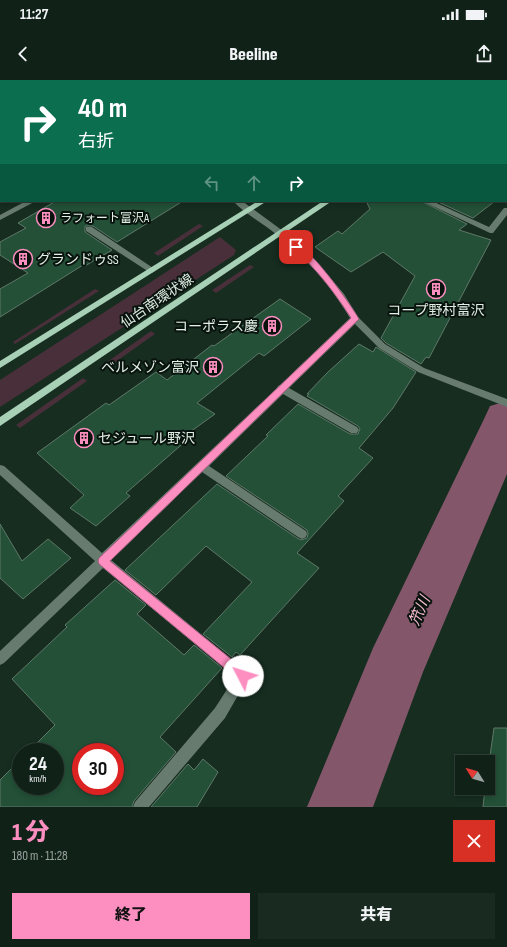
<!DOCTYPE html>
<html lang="ja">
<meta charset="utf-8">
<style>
:root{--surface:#102218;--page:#192a21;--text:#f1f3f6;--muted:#9ca4a2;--line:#303f37;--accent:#fd8ec0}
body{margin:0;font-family:"Sofia Sans Condensed","Noto Sans JP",sans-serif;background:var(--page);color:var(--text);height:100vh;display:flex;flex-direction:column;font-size:15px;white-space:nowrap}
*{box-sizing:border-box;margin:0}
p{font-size:13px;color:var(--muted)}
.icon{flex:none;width:22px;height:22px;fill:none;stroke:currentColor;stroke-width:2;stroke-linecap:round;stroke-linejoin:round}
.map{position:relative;height:727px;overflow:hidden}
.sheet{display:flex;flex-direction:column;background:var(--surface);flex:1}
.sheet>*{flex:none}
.guide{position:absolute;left:0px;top:0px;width:507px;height:122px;box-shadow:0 2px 6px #0003,0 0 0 1px var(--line);background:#0b6e4f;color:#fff;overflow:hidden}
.needle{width:26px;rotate:307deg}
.buttons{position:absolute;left:455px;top:675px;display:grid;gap:8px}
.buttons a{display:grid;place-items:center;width:40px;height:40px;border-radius:0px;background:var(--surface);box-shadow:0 2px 6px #0003,0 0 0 1px var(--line);font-size:20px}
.speed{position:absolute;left:12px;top:663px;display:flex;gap:8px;font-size:20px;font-weight:700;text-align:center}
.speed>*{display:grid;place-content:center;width:52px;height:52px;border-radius:50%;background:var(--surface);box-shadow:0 2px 6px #0003,0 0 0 1px var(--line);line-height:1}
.speed small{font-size:10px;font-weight:400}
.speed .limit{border:6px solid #d22;background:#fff;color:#111}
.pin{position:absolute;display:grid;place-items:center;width:34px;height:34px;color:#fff;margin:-17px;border-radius:8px;box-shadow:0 2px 6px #0006}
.me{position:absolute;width:44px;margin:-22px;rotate:310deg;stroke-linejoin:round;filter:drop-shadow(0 0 3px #0008)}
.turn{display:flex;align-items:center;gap:14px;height:84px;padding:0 12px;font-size:18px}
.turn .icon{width:52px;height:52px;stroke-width:2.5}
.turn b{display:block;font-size:28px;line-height:34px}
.lanes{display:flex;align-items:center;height:38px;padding:0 12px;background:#0003;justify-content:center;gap:20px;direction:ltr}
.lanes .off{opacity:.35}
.round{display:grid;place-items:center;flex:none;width:42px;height:42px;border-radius:0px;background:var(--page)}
.summary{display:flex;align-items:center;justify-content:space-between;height:68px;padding:0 12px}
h1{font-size:24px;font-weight:800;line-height:30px;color:var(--accent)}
.cta{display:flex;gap:8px;margin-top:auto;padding:8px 12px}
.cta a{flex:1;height:46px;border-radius:0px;background:var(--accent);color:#111;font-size:16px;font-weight:800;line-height:46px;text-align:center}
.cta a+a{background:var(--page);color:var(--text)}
.status{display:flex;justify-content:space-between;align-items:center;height:28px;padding:0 20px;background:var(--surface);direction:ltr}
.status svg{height:11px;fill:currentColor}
header{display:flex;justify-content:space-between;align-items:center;height:52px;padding:0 12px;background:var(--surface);font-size:18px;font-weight:800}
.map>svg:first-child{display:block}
.green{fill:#492f3a}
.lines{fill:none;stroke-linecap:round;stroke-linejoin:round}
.river{fill:#83566a;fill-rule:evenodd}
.building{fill:#235037;stroke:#5f7868;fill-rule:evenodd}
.minor{fill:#687b6f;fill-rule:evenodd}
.major{fill:#a7d0b6;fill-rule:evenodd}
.route{fill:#fd8ec0;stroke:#a45c7d}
.labels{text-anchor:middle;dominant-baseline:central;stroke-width:4;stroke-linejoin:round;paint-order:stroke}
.far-poi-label{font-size:12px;fill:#e1efe6;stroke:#09130d;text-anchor:start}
.poi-label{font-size:14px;fill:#e1efe6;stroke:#09130d;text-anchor:start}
.street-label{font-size:14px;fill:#e1efe6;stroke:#09130d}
.water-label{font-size:15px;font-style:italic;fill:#f7bbd3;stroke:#09130d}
</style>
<div class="status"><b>11:27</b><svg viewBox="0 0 49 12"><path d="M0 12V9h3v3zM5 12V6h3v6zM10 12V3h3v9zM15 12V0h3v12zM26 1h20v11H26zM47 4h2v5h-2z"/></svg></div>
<header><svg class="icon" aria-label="back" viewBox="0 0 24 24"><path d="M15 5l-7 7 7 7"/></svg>Beeline<svg class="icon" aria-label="share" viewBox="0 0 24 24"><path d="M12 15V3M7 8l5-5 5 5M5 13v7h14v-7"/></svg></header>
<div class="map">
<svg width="507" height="727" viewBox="0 0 507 727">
<rect width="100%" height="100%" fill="#162d20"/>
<path class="green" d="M199 144 203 146 158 176 154 173Z
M220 157 236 170 234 175 0 327V300Z
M250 185 254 187 216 213 212 210Z
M95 209 99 211 15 264 13 262Z
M151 251 155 254 104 290 100 287Z
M83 298 87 301 20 348 16 345Z"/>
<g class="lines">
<path class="river" d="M507 321V394L423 592 373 727H307L373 568 484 339 490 326Z"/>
</g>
<path class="building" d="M56 121H183L117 162 93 146H85V152L112 170 85 186 83 185 0 237V209L28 193 0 175V162L26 148 18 143Z
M366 121H421L467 144 459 150 491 160 429 278 426 277 421 284 386 263 381 258 415 196 383 172 351 192 315 167 338 151 342 154 370 129Z
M436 121H495L473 138Z
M280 219 311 239 264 276 259 273 197 323 215 334 183 357 187 360 126 413 130 416 96 446 70 428 84 415 37 373 106 323 109 325 156 292 167 300 212 265 214 266Z
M359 264 373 272 376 267 416 292 393 328 359 368 373 378 338 416 344 421 297 473 319 488 240 575 236 572 232 577 203 554 252 502 206 466 156 515 125 490 217 404 297 458 301 460 307 458 308 454 307 450 226 396 268 356 266 355 298 324 350 354H358L360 349 358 346 307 316 309 314H307L328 292Z
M0 444 22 481 48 459 71 478 23 519 0 498Z
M115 500 146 525 137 534 184 575 194 565 222 588 160 657 176 672 134 721 132 727H0V700L21 679V706H55V672H28L55 645 12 599 67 547 65 545ZM81 672H115V706H81Z
M494 648H507V727H483L485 708H488V690Z
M203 679 218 692 197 727H151L188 684 194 690Z"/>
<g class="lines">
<path class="minor" d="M79 0H85V1H79Z
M506 23H507V27H506Z
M0 53H1V57H0Z
M26 121H36L0 140V135Z
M233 121H242L283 151 310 174 344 214 358 237 385 264 424 288 507 319V327L418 292 379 268 355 244 289 308 357 347 359 350 357 353H351L283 314 209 386 306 451 307 454 306 457 302 459 298 457 202 392 111 480 247 592 249 596 225 638 149 727H133L135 722 215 628 235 597 103 488 4 583 0 585V571L95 481 0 395V385L4 386 102 473 277 308 278 306 280 305 350 238C331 206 307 178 277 155 264 144 245 134 233 121Z
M422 121H432L489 147 504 128H507V135L493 153H490Z
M86 147H92L156 190 152 193 149 192 86 151Z"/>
<path class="major" d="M504 0H507V3L503 1Z
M258 121H267L0 288V281Z
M323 121H332L0 346V337Z"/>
</g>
<path class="route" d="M296 164C312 170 349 222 359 239L110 481 247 592 248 596 247 600 243 602 239 600 99 484 98 481 99 478 351 238C335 213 316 188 293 168V165Z"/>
<defs>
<symbol id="building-ring" viewBox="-11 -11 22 22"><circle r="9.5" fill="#09130d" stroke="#fd8ec0" stroke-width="1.5"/><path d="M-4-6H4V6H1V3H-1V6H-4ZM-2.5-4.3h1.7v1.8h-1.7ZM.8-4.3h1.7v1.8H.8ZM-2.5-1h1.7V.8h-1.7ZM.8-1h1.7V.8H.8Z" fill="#fd8ec0"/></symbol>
</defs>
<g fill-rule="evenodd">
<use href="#building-ring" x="35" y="127" width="22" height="22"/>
<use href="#building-ring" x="12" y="168" width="22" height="22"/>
<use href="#building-ring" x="425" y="198" width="22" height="22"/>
<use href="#building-ring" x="261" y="235" width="22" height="22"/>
<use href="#building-ring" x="202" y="276" width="22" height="22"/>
<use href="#building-ring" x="73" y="347" width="22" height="22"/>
</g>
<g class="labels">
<g class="far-poi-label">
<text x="60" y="138">ラフォート富沢A</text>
</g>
<g class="poi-label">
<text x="37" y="179">グランドゥSS</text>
<text x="436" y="230" text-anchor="middle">コープ野村富沢</text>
<text x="258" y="246" text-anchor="end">コーポラス慶</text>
<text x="199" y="287" text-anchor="end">ベルメゾン富沢</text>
<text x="98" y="358">セジュール野沢</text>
</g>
<g class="street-label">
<text transform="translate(157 221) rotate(-34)">仙台南環状線</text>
</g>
<g class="water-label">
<text transform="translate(420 531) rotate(-66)">笊川</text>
</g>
</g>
</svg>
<div class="buttons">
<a><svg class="needle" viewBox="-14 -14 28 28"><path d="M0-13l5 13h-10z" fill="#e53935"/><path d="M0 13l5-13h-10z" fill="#9ca4a2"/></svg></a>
</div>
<div class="speed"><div>24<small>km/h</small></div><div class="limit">30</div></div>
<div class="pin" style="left:296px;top:167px;background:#d93025"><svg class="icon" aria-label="arrive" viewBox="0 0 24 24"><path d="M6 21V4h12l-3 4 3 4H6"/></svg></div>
<svg class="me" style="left:243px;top:596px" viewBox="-20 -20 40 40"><circle r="19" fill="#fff"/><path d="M0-13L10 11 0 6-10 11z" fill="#fd8ec0"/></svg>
<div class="guide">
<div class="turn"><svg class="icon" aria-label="right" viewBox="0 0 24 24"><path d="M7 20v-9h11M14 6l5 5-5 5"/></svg><div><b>40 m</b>右折</div></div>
<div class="lanes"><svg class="icon off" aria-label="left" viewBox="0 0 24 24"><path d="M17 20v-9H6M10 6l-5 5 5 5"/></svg><svg class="icon off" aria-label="ahead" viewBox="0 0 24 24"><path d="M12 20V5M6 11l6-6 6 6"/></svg><svg class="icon" aria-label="right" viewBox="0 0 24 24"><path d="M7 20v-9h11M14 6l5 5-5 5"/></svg></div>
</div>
</div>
<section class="sheet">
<div class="summary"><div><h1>1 分</h1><p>180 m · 11:28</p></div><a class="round" style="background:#d93025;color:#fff"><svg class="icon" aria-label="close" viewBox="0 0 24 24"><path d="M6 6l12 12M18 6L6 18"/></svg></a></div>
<div class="cta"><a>終了</a><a>共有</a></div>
</section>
